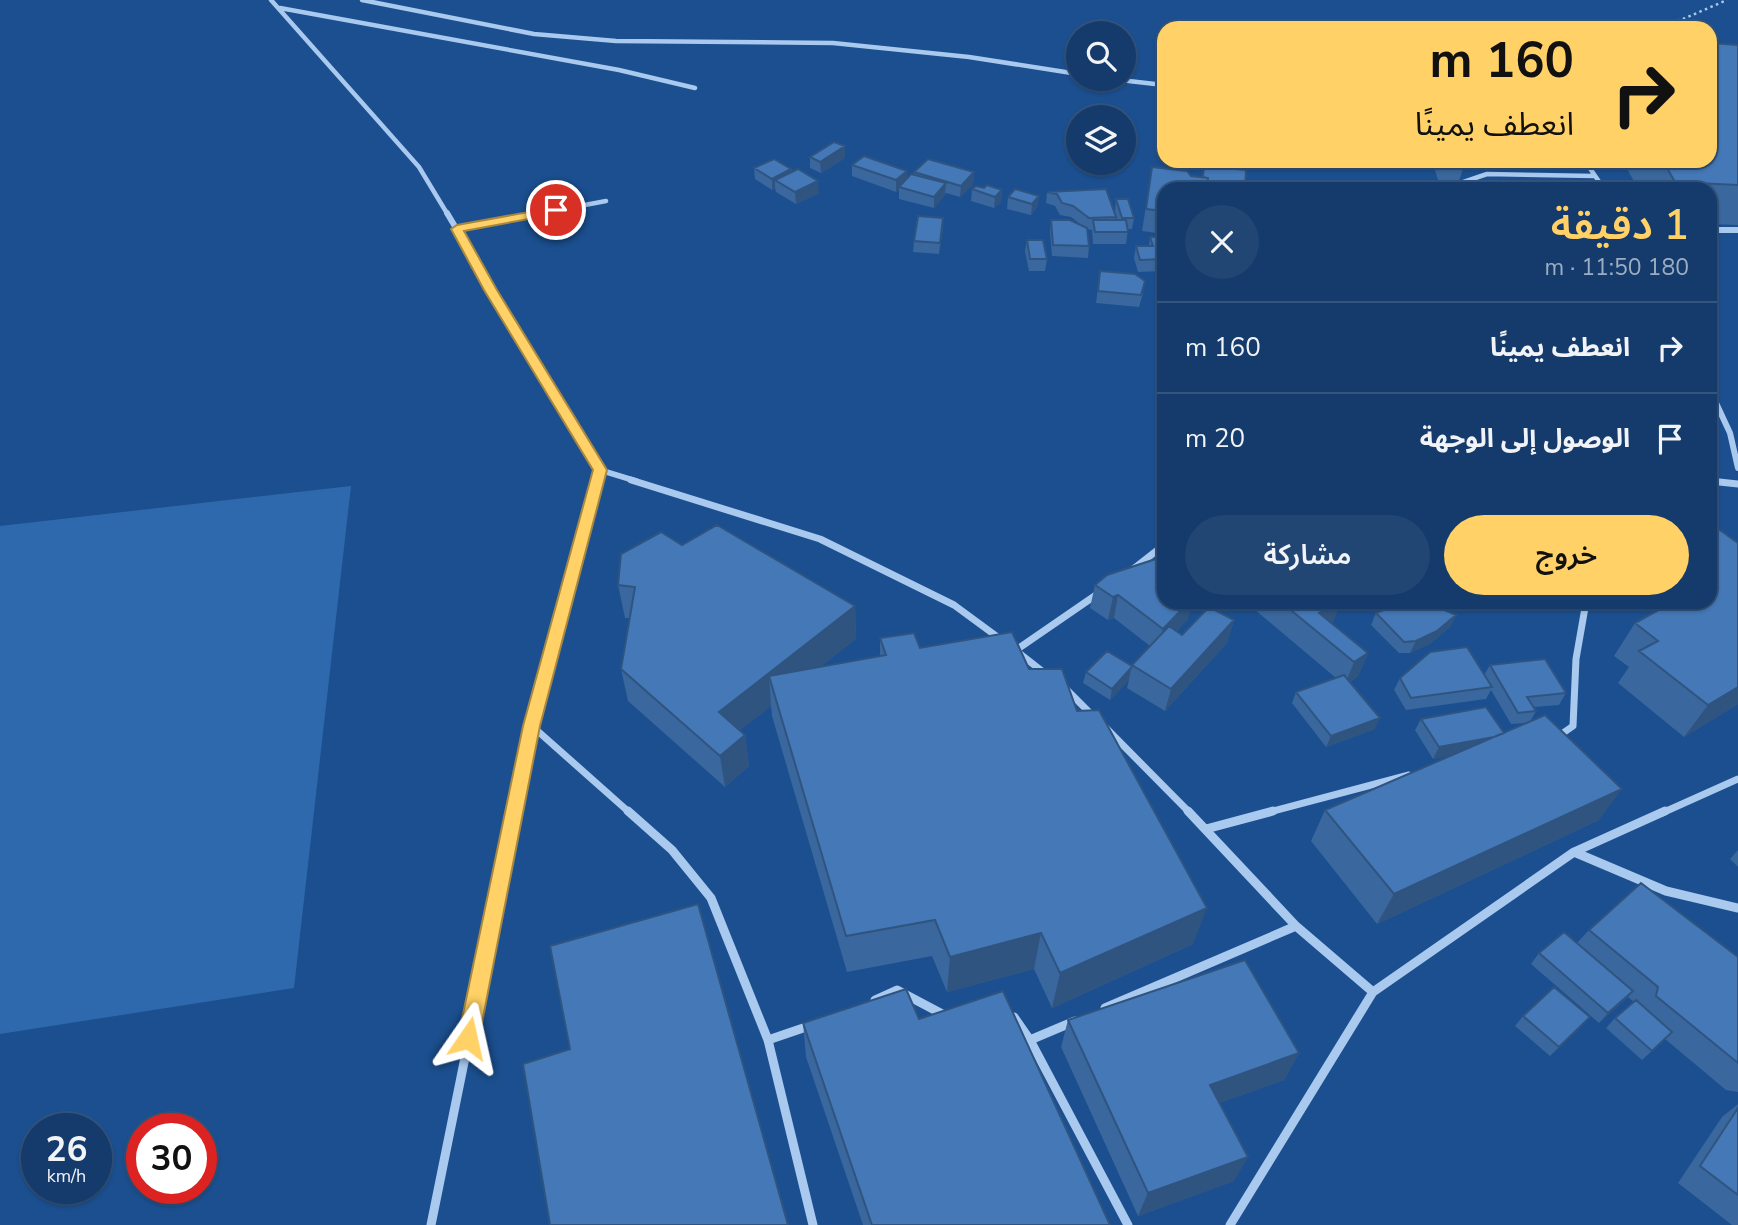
<!DOCTYPE html>
<html lang="ar">
<meta charset="utf-8">
<style>
:root{--surface:#143b6b;--page:#214673;--text:#f1f3f6;--muted:#9dadc1;--line:#33557e;--accent:#ffd166}
body{margin:0;font-family:"Nunito Sans","Noto Sans Arabic",sans-serif;background:var(--page);color:var(--text);direction:rtl;height:100vh;display:flex;flex-direction:column;font-size:26px;white-space:nowrap}
*{box-sizing:border-box;margin:0}
p{font-size:23px;color:var(--muted)}
.icon{flex:none;width:38px;height:38px;fill:none;stroke:currentColor;stroke-width:2;stroke-linecap:round;stroke-linejoin:round}
.map{position:relative;flex:1;overflow:hidden;direction:ltr}
.details{position:absolute;left:1157px;top:182px;width:560px;height:427px;display:flex;flex-direction:column;background:var(--surface);border-radius:21px;box-shadow:0 2px 5px #0004,0 0 0 2px var(--line);direction:rtl}
.details>*{flex:none}
.banner{position:absolute;left:1157px;top:21px;width:560px;height:147px;border-radius:21px;box-shadow:0 2px 5px #0004,0 0 0 2px var(--line);direction:rtl;background:#ffd166;color:#111;overflow:hidden}
.tools{position:absolute;left:1066px;top:21px;display:grid;gap:14px}
.tools a{display:grid;place-items:center;width:70px;height:70px;border-radius:50%;background:var(--surface);box-shadow:0 2px 5px #0004,0 0 0 2px var(--line);font-size:35px}
.speed{position:absolute;left:21px;top:1113px;display:flex;gap:14px;font-size:35px;font-weight:700;text-align:center}
.speed>*{display:grid;place-content:center;width:91px;height:91px;border-radius:50%;background:var(--surface);box-shadow:0 2px 5px #0004,0 0 0 2px var(--line);line-height:1}
.speed small{font-size:18px;font-weight:400}
.speed .limit{border:10px solid #d22;background:#fff;color:#111}
.pin{position:absolute;display:grid;place-items:center;width:60px;height:60px;color:#fff;margin:-30px;border:4px solid #fff;border-radius:50%;box-shadow:0 2px 7px #0007}
.me{position:absolute;width:77px;margin:-38px;rotate:11deg;stroke-linejoin:round;filter:drop-shadow(0 0 5px #0008)}
.turn{display:flex;align-items:center;gap:24px;height:147px;padding:0 28px;font-size:32px}
.turn .icon{width:91px;height:91px;stroke-width:2.5}
.turn b{display:block;font-size:49px;line-height:60px}
.round{display:grid;place-items:center;flex:none;width:74px;height:74px;border-radius:37px;background:var(--page)}
.overview{display:flex;align-items:center;justify-content:space-between;height:119px;padding:0 28px}
h1{font-size:42px;font-weight:600;line-height:52px;color:var(--accent)}
.cta{display:flex;gap:14px;margin-top:auto;padding:14px 28px}
.cta a{flex:1;height:80px;border-radius:42px;background:var(--accent);color:#111;font-size:28px;font-weight:600;line-height:80px;text-align:center}
.cta a+a{background:var(--page);color:var(--text)}
ul{padding:0;list-style:none}
li{display:flex;align-items:center;gap:21px;height:91px;padding:0 28px;border-top:2px solid var(--line)}
li div{flex:1}
li b{display:block;font-size:26px}
li em{font-style:normal}
.map>svg:first-child{display:block}
.green{fill:#2e69ad}
.lines{fill:none;stroke-linecap:round;stroke-linejoin:round}
.path{stroke:#a9c9ee;stroke-width:2.5;stroke-dasharray:2.5 3.5;stroke-linecap:butt}
.minor-far3{stroke:#a9c9ee;stroke-width:4.5}
.minor-far2{stroke:#a9c9ee;stroke-width:6}
.minor-far1{stroke:#a9c9ee;stroke-width:7}
.minor{stroke:#a9c9ee;stroke-width:9}
.wall{fill:#3a679d}
.shaded-wall{fill:#305480}
.building{fill:#4478b7;stroke:#305480;stroke-width:2}
.route{fill:#ffd166;stroke:#a68842;stroke-width:2}
</style>
<div class="map">
<svg width="1738" height="1225" viewBox="0 0 1738 1225">
<rect width="100%" height="100%" fill="#1b4f8f"/>
<path class="green" d="M351 486 294 988 0 1034V526Z"/>
<g class="lines">
<path class="path" d="M1648 28 1683 19 1727 0"/>
<path class="minor-far3" d="M271 0 419 167 448 215
M362 0 534 34 616 41 833 43 969 57 1078 74
M280 8 619 70 695 88
M1111 79 1164 85
M1265 161 1267 164
M1585 161 1604 189
M1443 189 1487 174 1595 176
M532 215 606 201"/>
<path class="minor-far2" d="M447 213 600 470 597 481
M457 229 541 213
M1710 230H1738
M1710 390 1730 433 1738 468
M600 470 636 481
M1710 481H1714"/>
<path class="minor-far1" d="M631 480 820 539 954 605 1003 641
M1710 481 1738 484
M1132 570 1164 545
M1015 650 1047 675
M1016 650 1099 593
M1065 688 1094 717
M532 726 630 813
M1105 727 1190 813
M1556 738 1573 726 1576 659 1586 602
M514 813 532 726 597 480
M1266 813 1409 775
M1662 813 1738 779"/>
<path class="minor" d="M628 811 672 850 711 898 768 1040 813 1225
M1188 811 1296 926 1373 992 1230 1225
M1206 829 1273 811
M1574 852 1666 891 1738 908
M1373 992 1574 852 1665 811
M875 1000 897 990 946 1016
M1105 1008 1296 926
M1014 1017 1030 1040 1128 1225
M768 1040 812 1025
M1030 1040 1075 1021
M431 1225 515 811"/>
</g>
<path class="wall" d="M1738 45V225L1710 224V189H1638L1623 161H1710Z
M810 157 845 158 821 173 810 168Z
M1432 161H1460L1463 169 1459 181 1438 180Z
M852 165 907 178 914 175V172H974L973 184 960 197 946 193 945 195 934 208 899 199V189L896 192 852 176Z
M1204 166 1246 170 1244 189H1164V234L1142 231 1152 167 1191 176 1202 177Z
M754 168 791 169 792 172 819 193 796 204 776 192 775 188 772 190 755 179Z
M984 188 1002 190 1001 202 994 208 971 201 972 189Z
M1047 191 1116 217 1115 220H1117L1115 211 1116 199 1134 218 1132 229H1128L1126 244H1093L1092 230 1087 229 1089 246 1088 258 1052 256 1050 232 1051 220 1084 227 1071 217 1060 215 1055 206 1046 203Z
M1039 196 1037 207 1031 215 1007 209 1008 197Z
M943 229 939 254 913 252 914 241Z
M1150 237H1164V271L1138 272 1134 258 1136 246H1149Z
M1027 240 1047 259 1045 271H1029L1025 251Z
M1100 271 1143 293 1139 307 1096 303Z
M682 545 855 606 856 639 820 667 880 656V638L920 648 1029 669 1077 711 1193 944 1052 1008 1034 969 947 992 932 956 847 972 772 716 771 706 740 730 745 735 749 766 725 787 628 701 621 669 630 618H625L618 585Z
M1095 585 1188 619 1177 631 1182 635 1234 620 1227 643 1165 711 1127 688 1129 680 1110 700 1083 683 1086 672 1132 666 1150 646 1114 618 1108 620 1090 608Z
M1257 602H1341L1331 623 1368 653 1358 676 1350 682 1375 729 1326 747 1292 703 1296 692 1336 678 1254 609Z
M1643 602H1710L1738 704 1684 737 1618 683 1629 667 1614 656 1635 623 1656 612Z
M1376 613 1456 615 1450 627 1431 643 1410 653H1399L1371 625Z
M1490 665 1566 693 1559 705 1534 707 1536 711 1530 722 1599 820 1377 924 1311 841 1325 810 1452 755 1433 759 1415 730 1421 719 1504 733 1526 723 1511 724 1491 690 1486 699 1406 710 1394 690 1400 678 1484 675Z
M1738 850V867L1730 859Z
M1589 930 1738 957V1092L1726 1090 1665 1039 1642 1060 1606 1028 1615 1018 1634 1002 1628 997 1599 1023 1531 964 1539 953 1577 943Z
M1523 1016 1581 1027 1550 1056 1515 1026Z
M919 1019 1110 1225H863L806 1057 803 1023Z
M1068 1020 1299 1053 1284 1080 1219 1103 1234 1181 1138 1216 1061 1047Z
M1738 1104V1225H1732L1678 1183 1722 1117Z"/>
<path class="shaded-wall" d="M845 146V158L821 173 820 162Z
M791 169 792 181 775 180V188L772 190V179Z
M907 171V182L899 187V189L896 192V180Z
M974 172 973 184 960 197 961 186Z
M818 181 819 193 796 204 795 192Z
M946 183 945 195 934 208V197Z
M1002 190 1001 202 994 208 995 197Z
M1039 196 1037 207 1031 215 1032 204Z
M943 218V229L939 254 940 243Z
M1118 595 1114 618 1108 620 1113 597Z
M1189 602H1193L1188 619 1157 652 1163 629Z
M1338 602H1341L1333 623 1317 632 1319 613Z
M855 606 856 639 776 702 769 676 771 706 724 743 719 712Z
M1456 615 1450 627 1431 643 1410 653 1416 641Z
M1234 620 1227 643 1165 711 1171 689Z
M1368 653 1358 676 1345 685 1354 662Z
M1131 668 1129 680 1110 700 1112 689Z
M1738 687V704L1684 737 1708 705Z
M1380 718 1375 729 1326 747 1331 736Z
M745 735 749 766 725 787 720 756Z
M1505 735 1498 746 1433 759 1439 747Z
M1622 789 1599 820 1377 924 1394 894Z
M1207 908 1193 944 1052 1008 1060 973Z
M1041 933 1034 969 947 992 950 957Z
M1633 991 1624 1001 1599 1023 1608 1013Z
M1590 1017 1581 1027 1550 1056 1559 1047Z
M1299 1053 1284 1080 1198 1111 1210 1085Z
M1248 1157 1234 1181 1138 1216 1148 1193Z"/>
<path class="building" d="M1710 43 1738 45V185L1675 182 1663 161H1710Z
M834 142 845 146 820 162 810 157Z
M864 156 907 171 896 180 852 165Z
M774 159 791 169 772 179 754 168Z
M928 159 974 172 961 186 914 172Z
M1440 161H1460L1463 169 1442 168Z
M1204 166 1246 170 1245 188 1207 184 1208 178 1203 177Z
M1152 167 1187 171 1191 176 1208 178 1207 189H1164V211L1146 209Z
M798 169 818 181 795 192 775 180Z
M911 174 946 183 934 197 899 187Z
M987 185 1002 190 995 197 972 189 976 186 984 188Z
M1015 189 1039 196 1032 204 1008 197Z
M1106 189 1116 217 1089 218 1073 206 1062 203 1057 194 1047 192Z
M1116 199H1128L1134 218H1122Z
M918 216 943 218 940 243 914 241Z
M1051 220H1070L1087 228 1089 246 1053 245Z
M1093 220H1126L1128 232H1095Z
M1150 237H1164V259L1140 260 1136 246H1153Z
M1027 240H1043L1047 259H1030Z
M1100 271 1135 274 1145 281 1141 295 1098 291Z
M1710 523 1738 543V687L1708 705 1639 651 1658 641 1635 623 1673 602H1710Z
M717 525 855 606 719 712 745 735 720 756 621 669 635 587 618 585 621 554 661 532 682 545Z
M1162 557 1164 559V602H1189L1163 629 1118 595 1113 597 1095 585 1107 575Z
M1281 602H1338L1319 613 1368 653 1354 662Z
M1410 602H1426L1456 615 1437 631 1416 641 1404 642 1376 613 1389 608 1405 610Z
M1209 607 1234 620 1171 689 1132 665 1169 626 1182 635Z
M1012 632 1029 669H1062L1077 711 1099 710 1207 908 1060 973 1041 933 950 957 935 920 846 936 769 676 886 655 880 638 914 633 920 648Z
M1467 647 1492 687 1411 698 1400 678 1430 652Z
M1107 651 1132 666 1131 668 1112 689 1086 672Z
M1545 659 1566 693 1527 697 1536 711 1518 713 1490 665Z
M1344 675 1380 718 1331 736 1296 692Z
M1486 707 1504 733 1494 737 1439 747 1421 719Z
M1545 715 1622 789 1394 894 1325 810Z
M1641 883 1738 957V1063L1656 996 1658 987 1589 930Z
M698 904 788 1225H550L523 1064 570 1049 550 946Z
M1564 932 1633 991 1608 1013 1539 953Z
M1245 960 1299 1053 1210 1085 1248 1157 1148 1193 1068 1020Z
M1554 987 1590 1017 1559 1047 1523 1016Z
M906 989 919 1019 1003 991 1110 1225H872L803 1023Z
M1636 1000 1672 1032 1652 1051 1615 1018Z
M1738 1108V1195L1700 1166Z"/>
<path class="route" d="M556 207 561 208V213L464 231 497 290 607 470 540 726 479 1038 476 1045 468 1048 461 1045 458 1038 523 726 593 470 484 290 451 229 457 225Z"/>
</svg>
<div class="tools">
<a><svg class="icon" aria-label="search" viewBox="0 0 24 24"><circle cx="10" cy="10" r="6"/><path d="M15 15l6 6"/></svg></a>
<a><svg class="icon" aria-label="layers" viewBox="0 0 24 24"><path d="M12 4l9 5-9 5-9-5zM3 14l9 5 9-5"/></svg></a>
</div>
<div class="speed"><div>26<small>km/h</small></div><div class="limit">30</div></div>
<div class="pin" style="left:556px;top:210px;background:#d93025"><svg class="icon" aria-label="arrive" viewBox="0 0 24 24"><path d="M6 21V4h12l-3 4 3 4H6"/></svg></div>
<svg class="me" style="left:468px;top:1038px" viewBox="-20 -20 40 40"><path d="M0-17L14 15 0 8-14 15z" fill="#ffd166" stroke="#fff" stroke-width="4"/></svg>
<div class="banner">
<div class="turn"><svg class="icon" aria-label="right" viewBox="0 0 24 24"><path d="M7 20v-9h11M14 6l5 5-5 5"/></svg><div><b>160 m</b>انعطف يمينًا</div></div>
</div>
<section class="details">
<div class="overview"><div><h1>1 دقيقة</h1><p>180 m · 11:50</p></div><a class="round"><svg class="icon" aria-label="close" viewBox="0 0 24 24"><path d="M6 6l12 12M18 6L6 18"/></svg></a></div>
<ul>
<li><svg class="icon" aria-label="right" viewBox="0 0 24 24"><path d="M7 20v-9h11M14 6l5 5-5 5"/></svg><div><b>انعطف يمينًا</b></div><em>160 m</em></li>
<li><svg class="icon" aria-label="arrive" viewBox="0 0 24 24"><path d="M6 21V4h12l-3 4 3 4H6"/></svg><div><b>الوصول إلى الوجهة</b></div><em>20 m</em></li>
</ul>
<div class="cta"><a>خروج</a><a>مشاركة</a></div>
</section>
</div>
